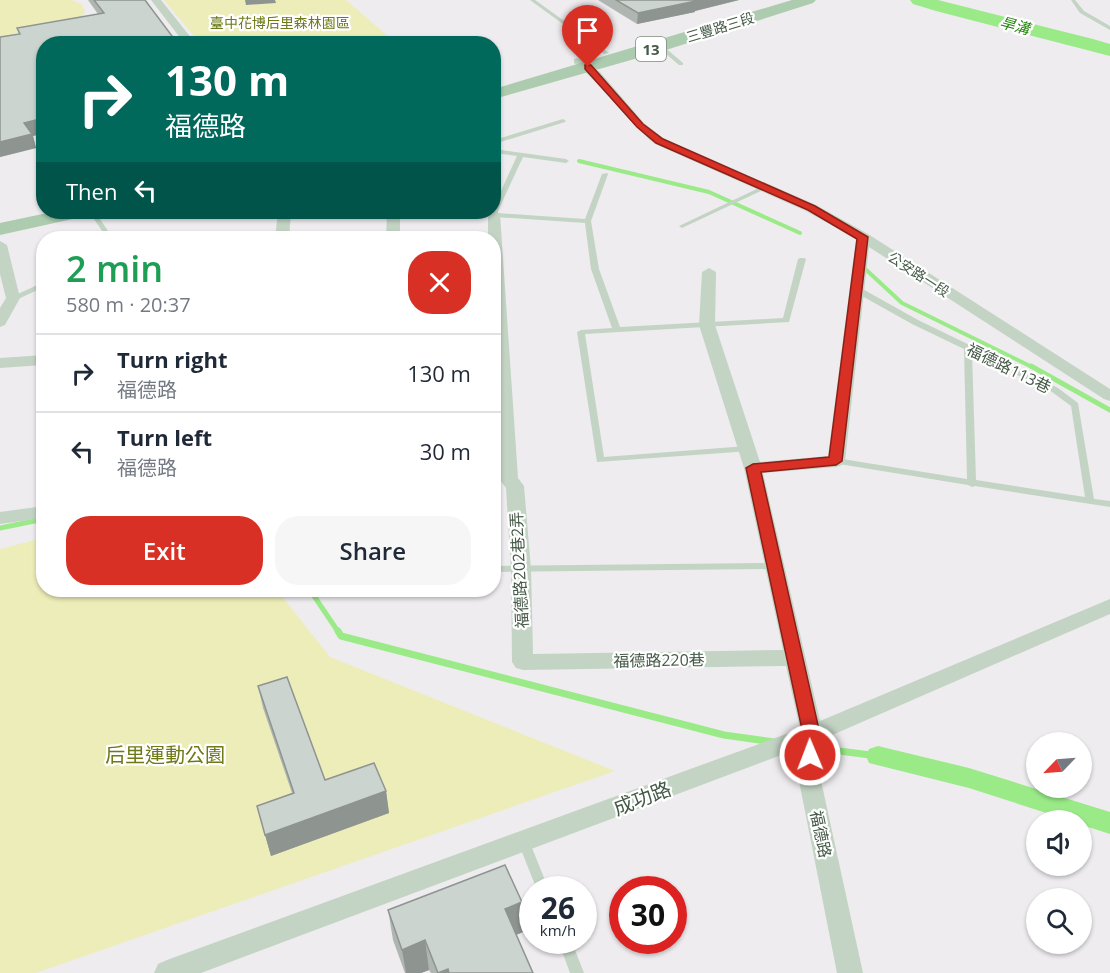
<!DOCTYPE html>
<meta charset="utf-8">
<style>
:root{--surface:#fff;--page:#f6f6f7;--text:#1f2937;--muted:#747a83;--line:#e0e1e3;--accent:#d93025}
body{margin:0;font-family:"Open Sans","Noto Sans TC",sans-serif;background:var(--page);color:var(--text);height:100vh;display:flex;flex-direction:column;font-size:22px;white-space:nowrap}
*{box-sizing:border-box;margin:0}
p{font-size:20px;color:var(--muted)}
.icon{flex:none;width:33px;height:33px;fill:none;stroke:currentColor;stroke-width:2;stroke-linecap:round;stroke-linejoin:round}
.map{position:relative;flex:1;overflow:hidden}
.side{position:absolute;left:36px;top:231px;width:465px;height:366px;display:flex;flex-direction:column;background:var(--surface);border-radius:24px;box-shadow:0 2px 4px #0004}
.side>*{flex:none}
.banner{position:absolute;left:36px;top:36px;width:465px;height:183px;border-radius:24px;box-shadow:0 2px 4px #0004;background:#00695c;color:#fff;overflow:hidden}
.needle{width:39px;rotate:245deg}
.fabs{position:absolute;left:1026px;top:732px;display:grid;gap:12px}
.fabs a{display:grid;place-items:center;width:66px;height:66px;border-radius:50%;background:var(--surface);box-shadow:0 2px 4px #0004;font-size:30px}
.speed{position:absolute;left:519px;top:876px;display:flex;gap:12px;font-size:30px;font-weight:700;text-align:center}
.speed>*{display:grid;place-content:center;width:78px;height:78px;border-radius:50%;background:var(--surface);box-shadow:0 2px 4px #0004;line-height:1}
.speed small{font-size:15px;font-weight:400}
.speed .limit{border:9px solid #d22;background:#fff;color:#111}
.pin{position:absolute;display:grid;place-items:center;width:51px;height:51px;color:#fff;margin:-62px -26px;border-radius:50% 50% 50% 0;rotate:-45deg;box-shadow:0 0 6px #0007}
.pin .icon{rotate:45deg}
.me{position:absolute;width:66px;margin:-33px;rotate:359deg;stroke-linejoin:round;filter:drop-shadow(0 0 4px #0008)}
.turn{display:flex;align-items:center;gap:21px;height:126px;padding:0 30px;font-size:27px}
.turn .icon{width:78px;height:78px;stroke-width:2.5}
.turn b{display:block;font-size:42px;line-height:51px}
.then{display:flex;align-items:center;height:57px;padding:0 30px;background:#0003;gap:12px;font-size:22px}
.round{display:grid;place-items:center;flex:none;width:63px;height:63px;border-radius:24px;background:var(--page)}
.overview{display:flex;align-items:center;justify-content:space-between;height:102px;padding:0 30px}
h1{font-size:36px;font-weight:600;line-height:45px;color:#1e9e55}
.primary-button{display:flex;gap:12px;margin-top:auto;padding:12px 30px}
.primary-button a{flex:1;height:69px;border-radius:24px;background:var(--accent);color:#fff;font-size:24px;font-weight:600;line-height:69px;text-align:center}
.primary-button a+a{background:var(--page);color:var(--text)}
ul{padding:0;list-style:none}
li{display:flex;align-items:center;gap:18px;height:78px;padding:0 30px;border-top:2px solid var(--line)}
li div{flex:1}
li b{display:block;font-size:22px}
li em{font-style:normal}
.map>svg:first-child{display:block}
.green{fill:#ededba}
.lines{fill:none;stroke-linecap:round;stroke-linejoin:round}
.stream-far2{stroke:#9aea88;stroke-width:4}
.stream-far1{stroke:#9aea88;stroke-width:5}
.stream{stroke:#9aea88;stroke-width:7}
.canal{fill:#9aea88;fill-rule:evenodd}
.river{fill:#9aea88;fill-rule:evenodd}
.service{fill:#c3d4c4;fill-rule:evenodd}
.minor{fill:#c3d4c4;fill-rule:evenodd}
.primary{fill:#accbaf;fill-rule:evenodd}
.wall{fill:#afb6b1}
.shaded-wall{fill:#8e9490}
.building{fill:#cbd4ce;stroke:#8e9490;stroke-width:1.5}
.route{fill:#d93025;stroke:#8d1f18;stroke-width:1.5}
.labels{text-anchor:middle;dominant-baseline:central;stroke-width:4.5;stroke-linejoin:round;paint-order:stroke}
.far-park-label{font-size:14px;fill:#6f7918;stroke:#fff}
.far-street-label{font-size:14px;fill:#455947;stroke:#fff}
.far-water-label{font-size:15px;font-style:italic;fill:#26860f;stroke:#fff}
.shield{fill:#fff;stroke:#7d8b7e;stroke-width:1.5}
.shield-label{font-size:15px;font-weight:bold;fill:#455947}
.street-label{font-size:16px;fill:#455947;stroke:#fff}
.near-park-label{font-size:20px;fill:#6f7918;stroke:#fff}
.near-street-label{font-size:20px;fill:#455947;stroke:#fff}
</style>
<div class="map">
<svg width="1110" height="973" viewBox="0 0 1110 973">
<rect width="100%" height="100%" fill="#eeecef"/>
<path class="green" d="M0 0H72L81 4 85 10 83 17 0 44Z
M164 0H346L396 43H200Z
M43 538 44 590H277L330 657 615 771 36 973H0V549Z"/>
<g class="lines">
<path class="stream-far2" d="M579 161 709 192 800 233
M862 266 902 303 1034 368"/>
<path class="stream-far1" d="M1031 366 1110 410
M0 528 44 519
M310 590 339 633"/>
<path class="stream" d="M338 631 341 636 724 735 774 742
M816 748 878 756"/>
<path class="canal" d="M878 746 969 768 1110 812V834L1082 825V820H1068L969 788 869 763 866 756 869 749Z"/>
<path class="river" d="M910 0H938L1093 39 1110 44V56L936 11 913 4Z"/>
<path class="service" d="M530 0H535L609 53 604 54Z
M1071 0H1075L1084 11 1110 26V30L1080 13Z
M658 45H662L683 63V65H679L658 47Z
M563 119 566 121 565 122 494 144V140Z
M494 149 566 159 569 161 566 163 523 157 497 213 585 219 602 174 607 173 608 174 591 221 599 269 620 327 783 318 798 259 800 258H804L806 259 789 322 585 334 604 457 747 446 751 449 750 451 597 462 577 332 581 330 612 328 591 269 585 223 450 214 447 212H494V206L517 156 494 153Z
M765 185 768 187 767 188 684 227 682 228 679 226Z
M89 212H95L113 238H107Z
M44 282V287L16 300H13L9 298Z
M853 287H859L918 320 1058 388 1078 403 1094 499 1110 501V507L975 486 972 487 968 485 833 463 832 461 833 459 836 458 967 479 964 349 912 324 853 291ZM972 353 1052 392 1071 406 1085 497 976 480Z
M775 563 778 564 780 566 778 568 775 569 494 572V566Z
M524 837 528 838 549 890H537L518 842 520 838Z
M558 940H571L584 973H570Z"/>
<path class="minor" d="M151 0H161L196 44H185Z
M578 58 600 72 644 123 663 138 816 205 868 234 1110 389V401L1104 399 869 247 845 461 842 465 836 467 763 473 820 721 1110 599V614L823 739 820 776 863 973H837L798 776 800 748 201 973H154L158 964 167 960 800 729 786 666 523 670 516 668 512 662 511 569 506 488 500 480 494 325V238H488V212L494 210 500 214 518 478 524 486 531 569 533 654 783 650 744 468 699 325 702 272 709 268 716 272 715 325 760 462 828 456 856 239 806 211 655 144C625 120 605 86 574 63V59Z
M278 212H291L289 238H275Z
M387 212H400V238H386Z
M0 241 7 245 20 298 5 325 0 327V308L6 298 0 274Z
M44 355V365L0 368V358Z
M44 506V518L0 524V512Z"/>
<path class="primary" d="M792 0H816L813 3 666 50 494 99V89Z
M52 212H90L86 216 0 235V223Z"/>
</g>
<path class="wall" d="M88 0H131L44 44V133L33 136 36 148 0 157 19 34 17 28 98 14Z
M598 0H739L695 11V12L637 24Z
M258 686 325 780 386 791 389 813 271 856 257 806 292 793 263 708Z
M522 902 523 932 516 935 533 973H431L429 970 421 973H405L393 940 388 910Z"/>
<path class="shaded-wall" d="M245 0H275L276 3 246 5Z
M696 0H739L695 11V12L637 24 638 13Z
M44 118V133L33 136 36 148 0 157V142L24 123Z
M386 791 389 813 271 856 265 835Z
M522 902 523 932 506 939 505 909Z
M425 940 429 970 421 973H406L402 950Z
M448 969V973H438Z"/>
<path class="building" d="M94 0H145L178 44H44V118L24 123 32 134 0 142V37L20 34 17 28 104 13Z
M616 0H696H694L696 1 638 13Z
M287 677 325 780 374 763 386 791 265 835 257 806 294 793 258 686Z
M505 865 522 902 505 909 533 973H449L448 969 438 973 425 940 402 950 388 910Z"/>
<path class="route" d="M585 65H591L643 124 663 139 815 206 868 237 842 461 836 465 761 472 820 734 816 760 810 762 804 760 801 755 803 734 746 468 753 464 829 457 857 239 808 210 656 143 637 127 585 69Z"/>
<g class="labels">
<g class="far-park-label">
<text x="280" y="22">臺中花博后里森林園區</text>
</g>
<g class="far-street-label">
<text transform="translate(720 27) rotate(-17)">三豐路三段</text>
<text transform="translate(919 274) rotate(33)">公安路一段</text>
</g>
<g class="far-water-label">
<text transform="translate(1015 25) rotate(15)">旱溝</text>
</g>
<rect class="shield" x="636" y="37" width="30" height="24" rx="4.5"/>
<g class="shield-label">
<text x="651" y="49">13</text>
</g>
<g class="street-label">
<text transform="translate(1009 368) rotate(26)">福德路113巷</text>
<text transform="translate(519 570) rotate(-93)">福德路202巷2弄</text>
<text transform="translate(659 660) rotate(-1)">福德路220巷</text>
<text transform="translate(821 834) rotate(78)">福德路</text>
</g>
<g class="near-park-label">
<text x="165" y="754">后里運動公園</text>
</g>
<g class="near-street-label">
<text transform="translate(642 798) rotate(-21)">成功路</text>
</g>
</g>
</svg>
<div class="fabs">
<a><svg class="needle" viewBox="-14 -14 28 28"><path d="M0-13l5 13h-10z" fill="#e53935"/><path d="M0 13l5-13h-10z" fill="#747a83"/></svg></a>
<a><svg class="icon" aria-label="sound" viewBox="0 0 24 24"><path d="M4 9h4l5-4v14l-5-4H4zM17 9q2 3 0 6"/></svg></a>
<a><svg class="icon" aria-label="search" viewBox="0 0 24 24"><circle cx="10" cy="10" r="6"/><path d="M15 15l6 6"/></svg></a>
</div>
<div class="speed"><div>26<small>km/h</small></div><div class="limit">30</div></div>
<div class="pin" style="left:588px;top:67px;background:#d93025"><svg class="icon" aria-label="arrive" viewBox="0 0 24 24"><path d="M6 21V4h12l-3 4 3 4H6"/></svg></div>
<svg class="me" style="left:810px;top:755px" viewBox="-20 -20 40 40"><circle r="17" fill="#d93025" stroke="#fff" stroke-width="3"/><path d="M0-11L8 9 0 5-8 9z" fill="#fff"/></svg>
<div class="banner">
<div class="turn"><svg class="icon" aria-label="right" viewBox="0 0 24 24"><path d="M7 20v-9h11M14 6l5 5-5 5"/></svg><div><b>130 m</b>福德路</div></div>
<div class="then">Then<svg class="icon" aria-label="left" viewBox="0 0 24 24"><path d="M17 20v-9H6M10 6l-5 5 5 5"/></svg></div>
</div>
<section class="side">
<div class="overview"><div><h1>2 min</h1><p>580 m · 20:37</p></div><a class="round" style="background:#d93025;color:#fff"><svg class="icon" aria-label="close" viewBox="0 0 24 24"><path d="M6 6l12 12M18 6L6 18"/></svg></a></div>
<ul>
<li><svg class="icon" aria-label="right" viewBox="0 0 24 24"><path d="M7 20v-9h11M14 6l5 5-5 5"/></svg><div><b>Turn right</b><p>福德路</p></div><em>130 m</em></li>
<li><svg class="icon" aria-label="left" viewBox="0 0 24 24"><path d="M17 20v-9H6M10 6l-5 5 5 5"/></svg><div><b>Turn left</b><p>福德路</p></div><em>30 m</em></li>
</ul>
<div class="primary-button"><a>Exit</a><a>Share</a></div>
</section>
</div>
